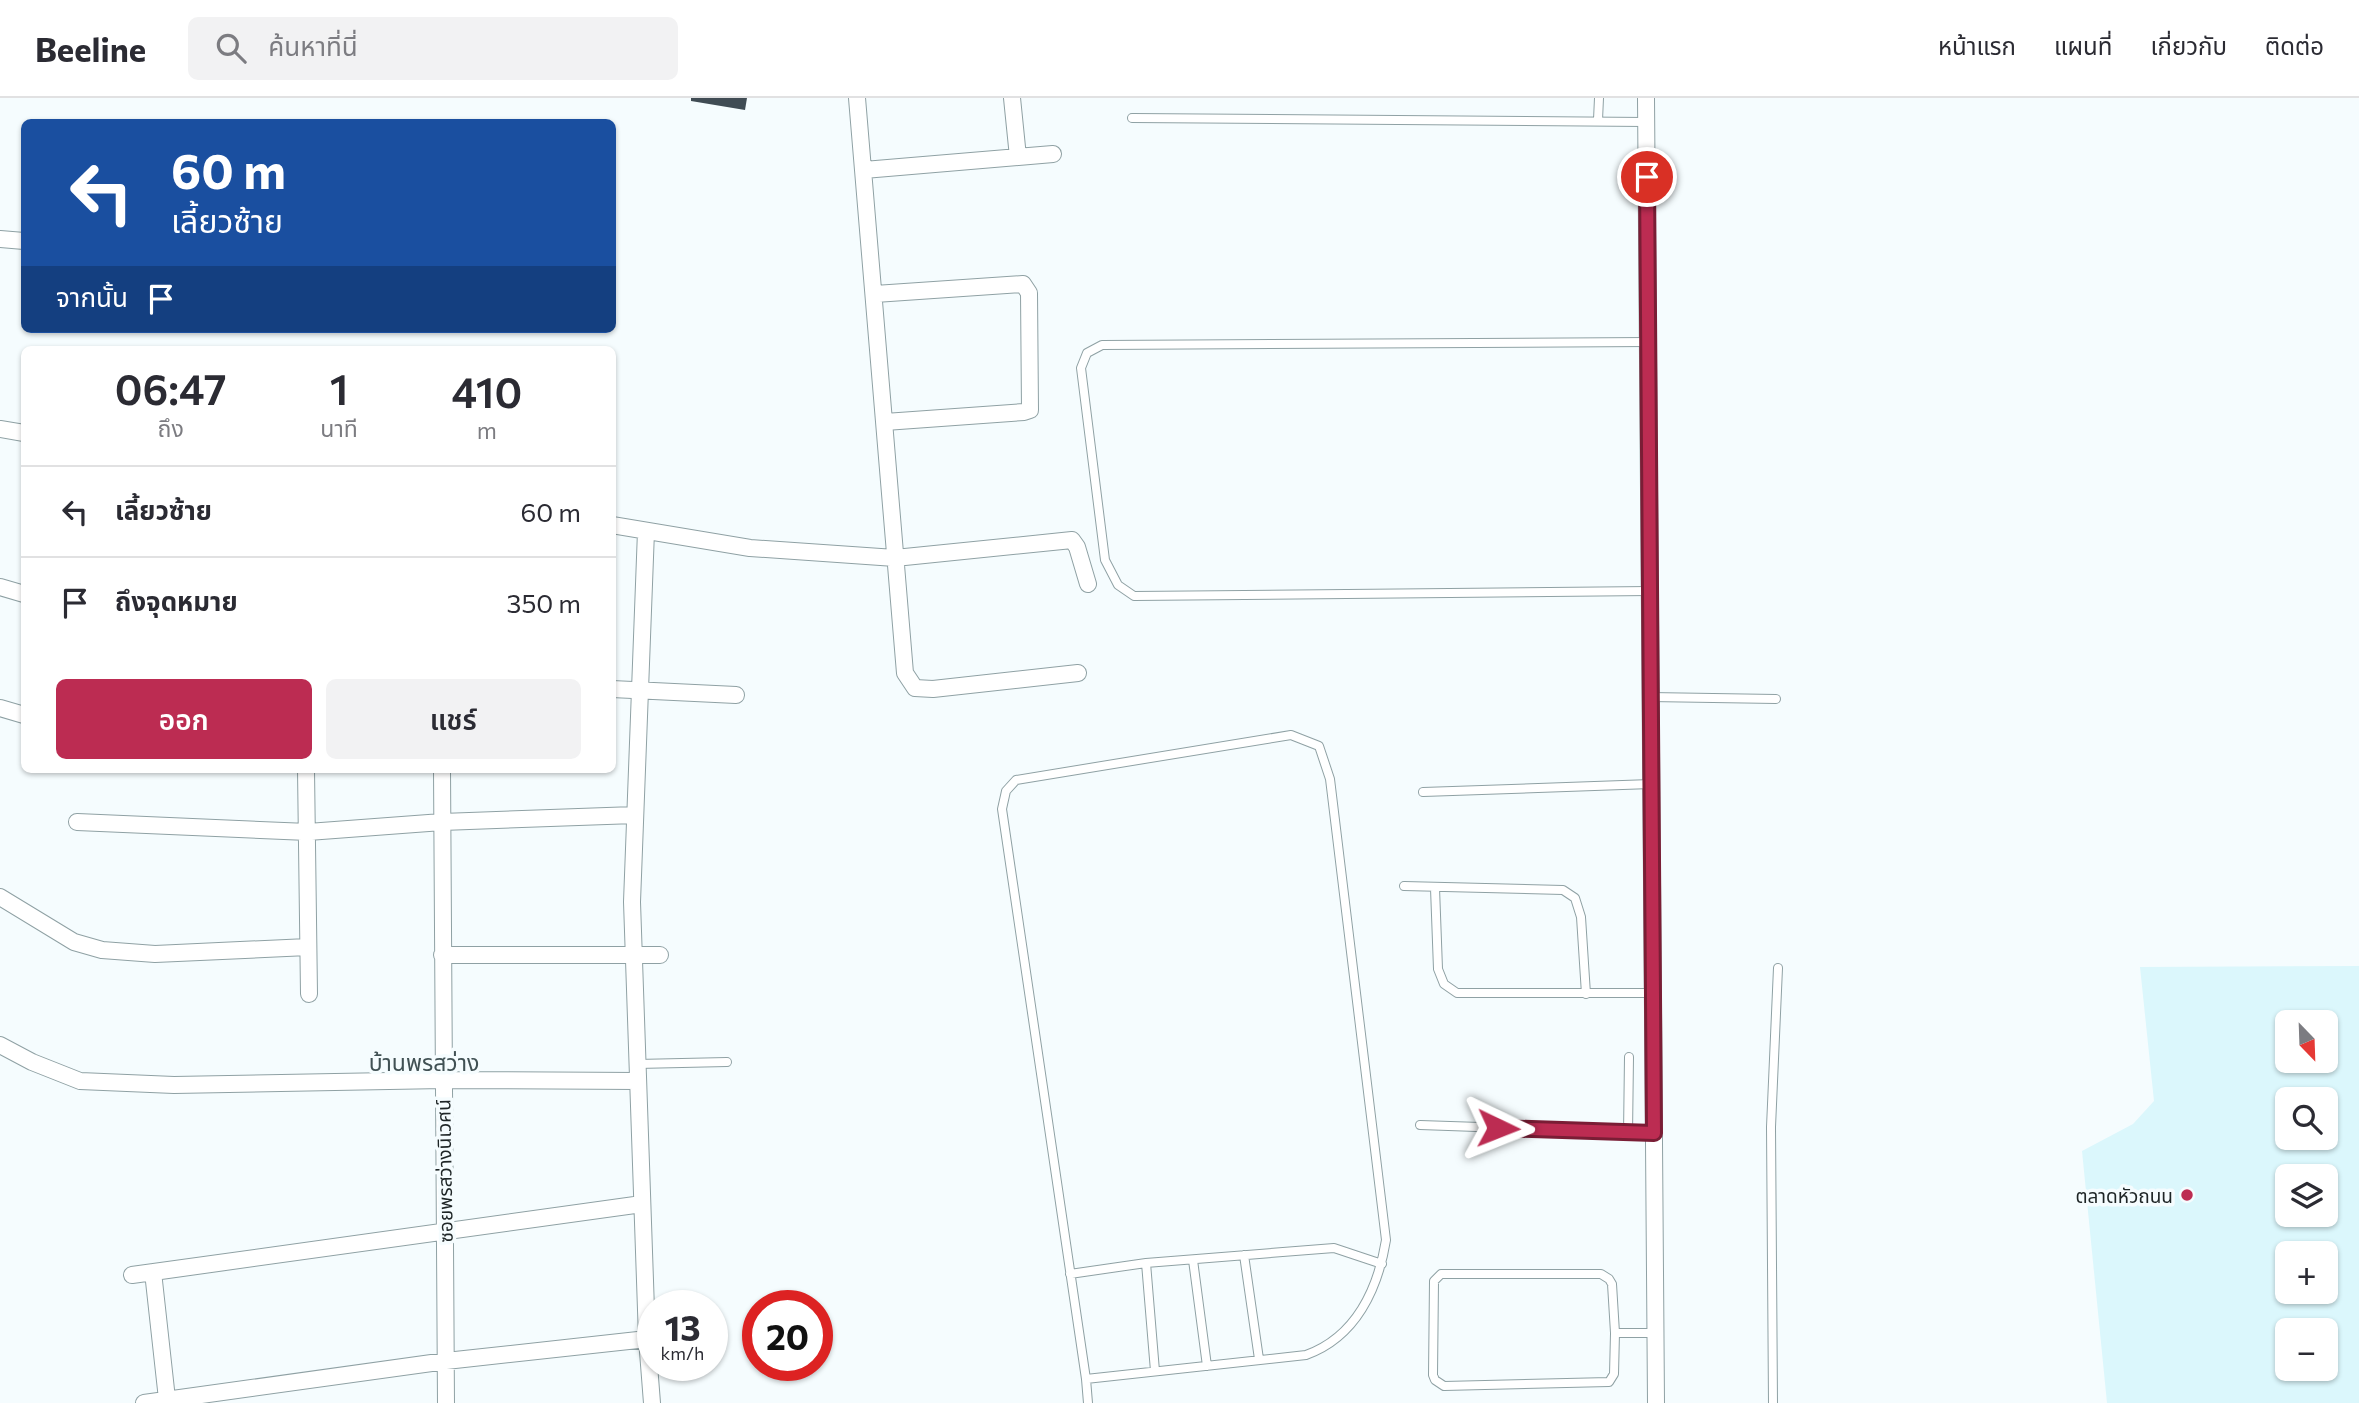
<!DOCTYPE html>
<html lang="th">
<meta charset="utf-8">
<style>
:root{--surface:#fff;--page:#f2f2f3;--text:#2b2b33;--muted:#7c7c81;--line:#e1e1e2;--accent:#bc2c52}
body{margin:0;font-family:Commissioner,"Noto Sans Thai",sans-serif;background:var(--page);color:var(--text);height:100vh;display:flex;flex-direction:column;font-size:26px;white-space:nowrap}
*{box-sizing:border-box;margin:0}
p{font-size:23px;color:var(--muted)}
.icon{flex:none;width:38px;height:38px;fill:none;stroke:currentColor;stroke-width:2;stroke-linecap:round;stroke-linejoin:round}
.map{position:relative;flex:1;overflow:hidden}
.sheet{position:absolute;left:21px;top:248px;width:595px;height:427px;display:flex;flex-direction:column;background:var(--surface);border-radius:10px;box-shadow:0 2px 5px #0004}
.sheet>*{flex:none}
.top-card{position:absolute;left:21px;top:21px;width:595px;height:214px;border-radius:10px;box-shadow:0 2px 5px #0004;background:#1a4fa0;color:#fff;overflow:hidden}
.needle{width:46px;rotate:157deg}
.controls{position:absolute;left:2275px;top:912px;display:grid;gap:14px}
.controls a{display:grid;place-items:center;width:63px;height:63px;border-radius:10px;background:var(--surface);box-shadow:0 2px 5px #0004;font-size:35px}
.speed{position:absolute;left:637px;top:1192px;display:flex;gap:14px;font-size:35px;font-weight:700;text-align:center}
.speed>*{display:grid;place-content:center;width:91px;height:91px;border-radius:50%;background:var(--surface);box-shadow:0 2px 5px #0004;line-height:1}
.speed small{font-size:18px;font-weight:400}
.speed .limit{border:10px solid #d22;background:#fff;color:#111}
.pin{position:absolute;display:grid;place-items:center;width:60px;height:60px;color:#fff;margin:-30px;border:4px solid #fff;border-radius:50%;box-shadow:0 2px 7px #0007}
.me{position:absolute;width:77px;margin:-38px;rotate:92deg;stroke-linejoin:round;filter:drop-shadow(0 0 5px #0008)}
.turn{display:flex;align-items:center;gap:24px;height:147px;padding:0 35px;font-size:32px}
.turn .icon{width:91px;height:91px;stroke-width:2.5}
.turn b{display:block;font-size:49px;line-height:60px}
.then{display:flex;align-items:center;height:66px;padding:0 35px;background:#0003;gap:14px;font-size:26px}
.eta{display:flex;justify-content:space-evenly;align-items:center;height:119px;text-align:center}
.eta b{font-size:42px;font-weight:600;line-height:49px}
.action{display:flex;gap:14px;margin-top:auto;padding:14px 35px}
.action a{flex:1;height:80px;border-radius:10px;background:var(--accent);color:#fff;font-size:28px;font-weight:600;line-height:80px;text-align:center}
.action a+a{background:var(--page);color:var(--text)}
ul{padding:0;list-style:none}
li{display:flex;align-items:center;gap:21px;height:91px;padding:0 35px;border-top:2px solid var(--line)}
li div{flex:1}
li b{display:block;font-size:26px}
li em{font-style:normal}
header{display:flex;align-items:center;gap:42px;box-sizing:border-box;height:98px;padding:0 35px;background:var(--surface);border-bottom:2px solid var(--line)}
header strong{font-size:33px}
nav{display:flex;gap:38px;margin-inline-start:auto;font-size:24px}
.search{width:490px;height:63px;background:var(--page);display:flex;align-items:center;gap:18px;box-sizing:border-box;padding:0 24px;border-radius:10px;color:var(--muted);font-size:26px}
.map>svg:first-child{display:block}
.built{fill:#dbf7fc;fill-rule:evenodd}
.building{fill:#404c54}
.lines{fill:none;stroke-linecap:round;stroke-linejoin:round}
.service-casing{stroke:#8fa1a4;stroke-width:10}
.minor-casing{stroke:#8fa1a4;stroke-width:18}
.service{stroke:#fff;stroke-width:8}
.minor{stroke:#fff;stroke-width:16}
.route-casing{stroke:#7a1d35;stroke-width:18}
.route{stroke:#bc2c52;stroke-width:12}
.poi-dot{fill:#bc2c52;stroke:#f5fcfe;stroke-width:2.5}
.labels{text-anchor:middle;dominant-baseline:central;stroke-width:7;stroke-linejoin:round;paint-order:stroke}
.street-label{font-size:19px;fill:#1e2526;stroke:#f5fcfe}
.poi-label{font-size:19px;fill:#1e2526;stroke:#f5fcfe;text-anchor:end}
.quarter-label{font-size:23px;fill:#415154;stroke:#f5fcfe}
</style>
<header>
<strong>Beeline</strong>
<div class="search"><svg class="icon" aria-label="search" viewBox="0 0 24 24"><circle cx="10" cy="10" r="6"/><path d="M15 15l6 6"/></svg>ค้นหาที่นี่</div>
<nav><a>หน้าแรก</a><a>แผนที่</a><a>เกี่ยวกับ</a><a>ติดต่อ</a></nav>
</header>
<div class="map">
<svg width="2359" height="1305" viewBox="0 0 2359 1305">
<rect width="100%" height="100%" fill="#f5fcfe"/>
<path class="built" d="M2359 868V1305H2107L2082 1053 2133 1026 2154 1003 2140 869ZM2326 924V962H2287V924ZM2326 1001V1040H2287V1001ZM2287 1078H2326V1116H2287ZM2287 1155H2326V1194H2287ZM2326 1232V1270H2287V1232Z"/>
<path class="building" d="M691 0H747L745 12 691 3Z"/>
<g class="lines">
<defs>
<path id="service" d="M1132 20 1646 24
M1598 22 1599 0
M1648 244 1102 247 1087 255 1081 270 1105 462 1118 487 1134 498 1650 493
M1650 599 1776 601
M1423 694 1651 686
M1404 788 1563 792 1575 800 1581 819 1586 896
M1435 790 1438 871 1444 886 1457 895H1653
M637 966 727 964
M1420 1027 1654 1035
M1628 1036 1629 959
M1244 1157 1259 1261
M1193 1162 1207 1268
M1146 1165 1155 1273
M1070 1176 1146 1165 1334 1150 1382 1166
M1615 1235 1612 1186 1609 1181 1601 1176H1441L1434 1183 1433 1277 1435 1282 1444 1288 1609 1284 1614 1276 1615 1235H1655
M1086 1281 1002 711 1006 693 1016 682 1291 637 1319 648 1330 681 1386 1142C1378 1191 1356 1239 1306 1257L1086 1281 1088 1305
M1773 1305 1771 1029 1778 870"/>
<path id="minor" d="M857 0 905 575 915 590 933 591 1078 575
M1012 0 1018 59
M1646 0 1656 1305
M864 72 1053 56
M0 141 24 143
M875 196 1023 186 1029 195 1030 312 1024 314 885 324
M0 331 24 335
M612 427 750 450 895 460 1072 442 1077 449 1088 486
M646 433 632 804 647 1241 652 1305
M0 489 24 496
M612 591 736 597
M0 610 24 617
M306 672 309 896
M442 672 446 1305
M77 724 308 734 442 724 635 717
M0 799 74 844 102 852 155 856 308 849
M442 857H660
M0 947 32 964 80 983 174 987 443 982 638 983
M153 1174 167 1301
M132 1177 642 1106
M144 1305 446 1263 647 1241"/>
</defs>
<use href="#service" class="service-casing"/>
<use href="#minor" class="minor-casing"/>
<use href="#service" class="service"/>
<use href="#minor" class="minor"/>
</g>
<g class="lines">
<defs>
<path id="route" d="M1498 1030 1654 1035 1647 79"/>
</defs>
<use href="#route" class="route-casing"/>
<use href="#route" class="route"/>
</g>
<circle class="poi-dot" cx="2187" cy="1097" r="7"/>
<g class="labels">
<g class="street-label">
<text transform="translate(444 1073) rotate(-91)">ซอยพรสว่างนิเวศน์</text>
</g>
<g class="poi-label">
<text x="2173" y="1097">ตลาดหัวถนน</text>
</g>
<g class="quarter-label">
<text x="424" y="964">บ้านพรสว่าง</text>
</g>
</g>
</svg>
<div class="controls">
<a><svg class="needle" viewBox="-14 -14 28 28"><path d="M0-13l5 13h-10z" fill="#e53935"/><path d="M0 13l5-13h-10z" fill="#7c7c81"/></svg></a>
<a><svg class="icon" aria-label="search" viewBox="0 0 24 24"><circle cx="10" cy="10" r="6"/><path d="M15 15l6 6"/></svg></a>
<a><svg class="icon" aria-label="layers" viewBox="0 0 24 24"><path d="M12 4l9 5-9 5-9-5zM3 14l9 5 9-5"/></svg></a>
<a>+</a>
<a>−</a>
</div>
<div class="speed"><div>13<small>km/h</small></div><div class="limit">20</div></div>
<div class="pin" style="left:1647px;top:79px;background:#d93025"><svg class="icon" aria-label="arrive" viewBox="0 0 24 24"><path d="M6 21V4h12l-3 4 3 4H6"/></svg></div>
<svg class="me" style="left:1498px;top:1030px" viewBox="-20 -20 40 40"><path d="M0-17L14 15 0 8-14 15z" fill="#bc2c52" stroke="#fff" stroke-width="4"/></svg>
<div class="top-card">
<div class="turn"><svg class="icon" aria-label="left" viewBox="0 0 24 24"><path d="M17 20v-9H6M10 6l-5 5 5 5"/></svg><div><b>60 m</b>เลี้ยวซ้าย</div></div>
<div class="then">จากนั้น<svg class="icon" aria-label="arrive" viewBox="0 0 24 24"><path d="M6 21V4h12l-3 4 3 4H6"/></svg></div>
</div>
<section class="sheet">
<div class="eta">
<div><b>06:47</b><p>ถึง</p></div>
<div><b>1</b><p>นาที</p></div>
<div><b>410</b><p>m</p></div>
</div>
<ul>
<li><svg class="icon" aria-label="left" viewBox="0 0 24 24"><path d="M17 20v-9H6M10 6l-5 5 5 5"/></svg><div><b>เลี้ยวซ้าย</b></div><em>60 m</em></li>
<li><svg class="icon" aria-label="arrive" viewBox="0 0 24 24"><path d="M6 21V4h12l-3 4 3 4H6"/></svg><div><b>ถึงจุดหมาย</b></div><em>350 m</em></li>
</ul>
<div class="action"><a>ออก</a><a>แชร์</a></div>
</section>
</div>
